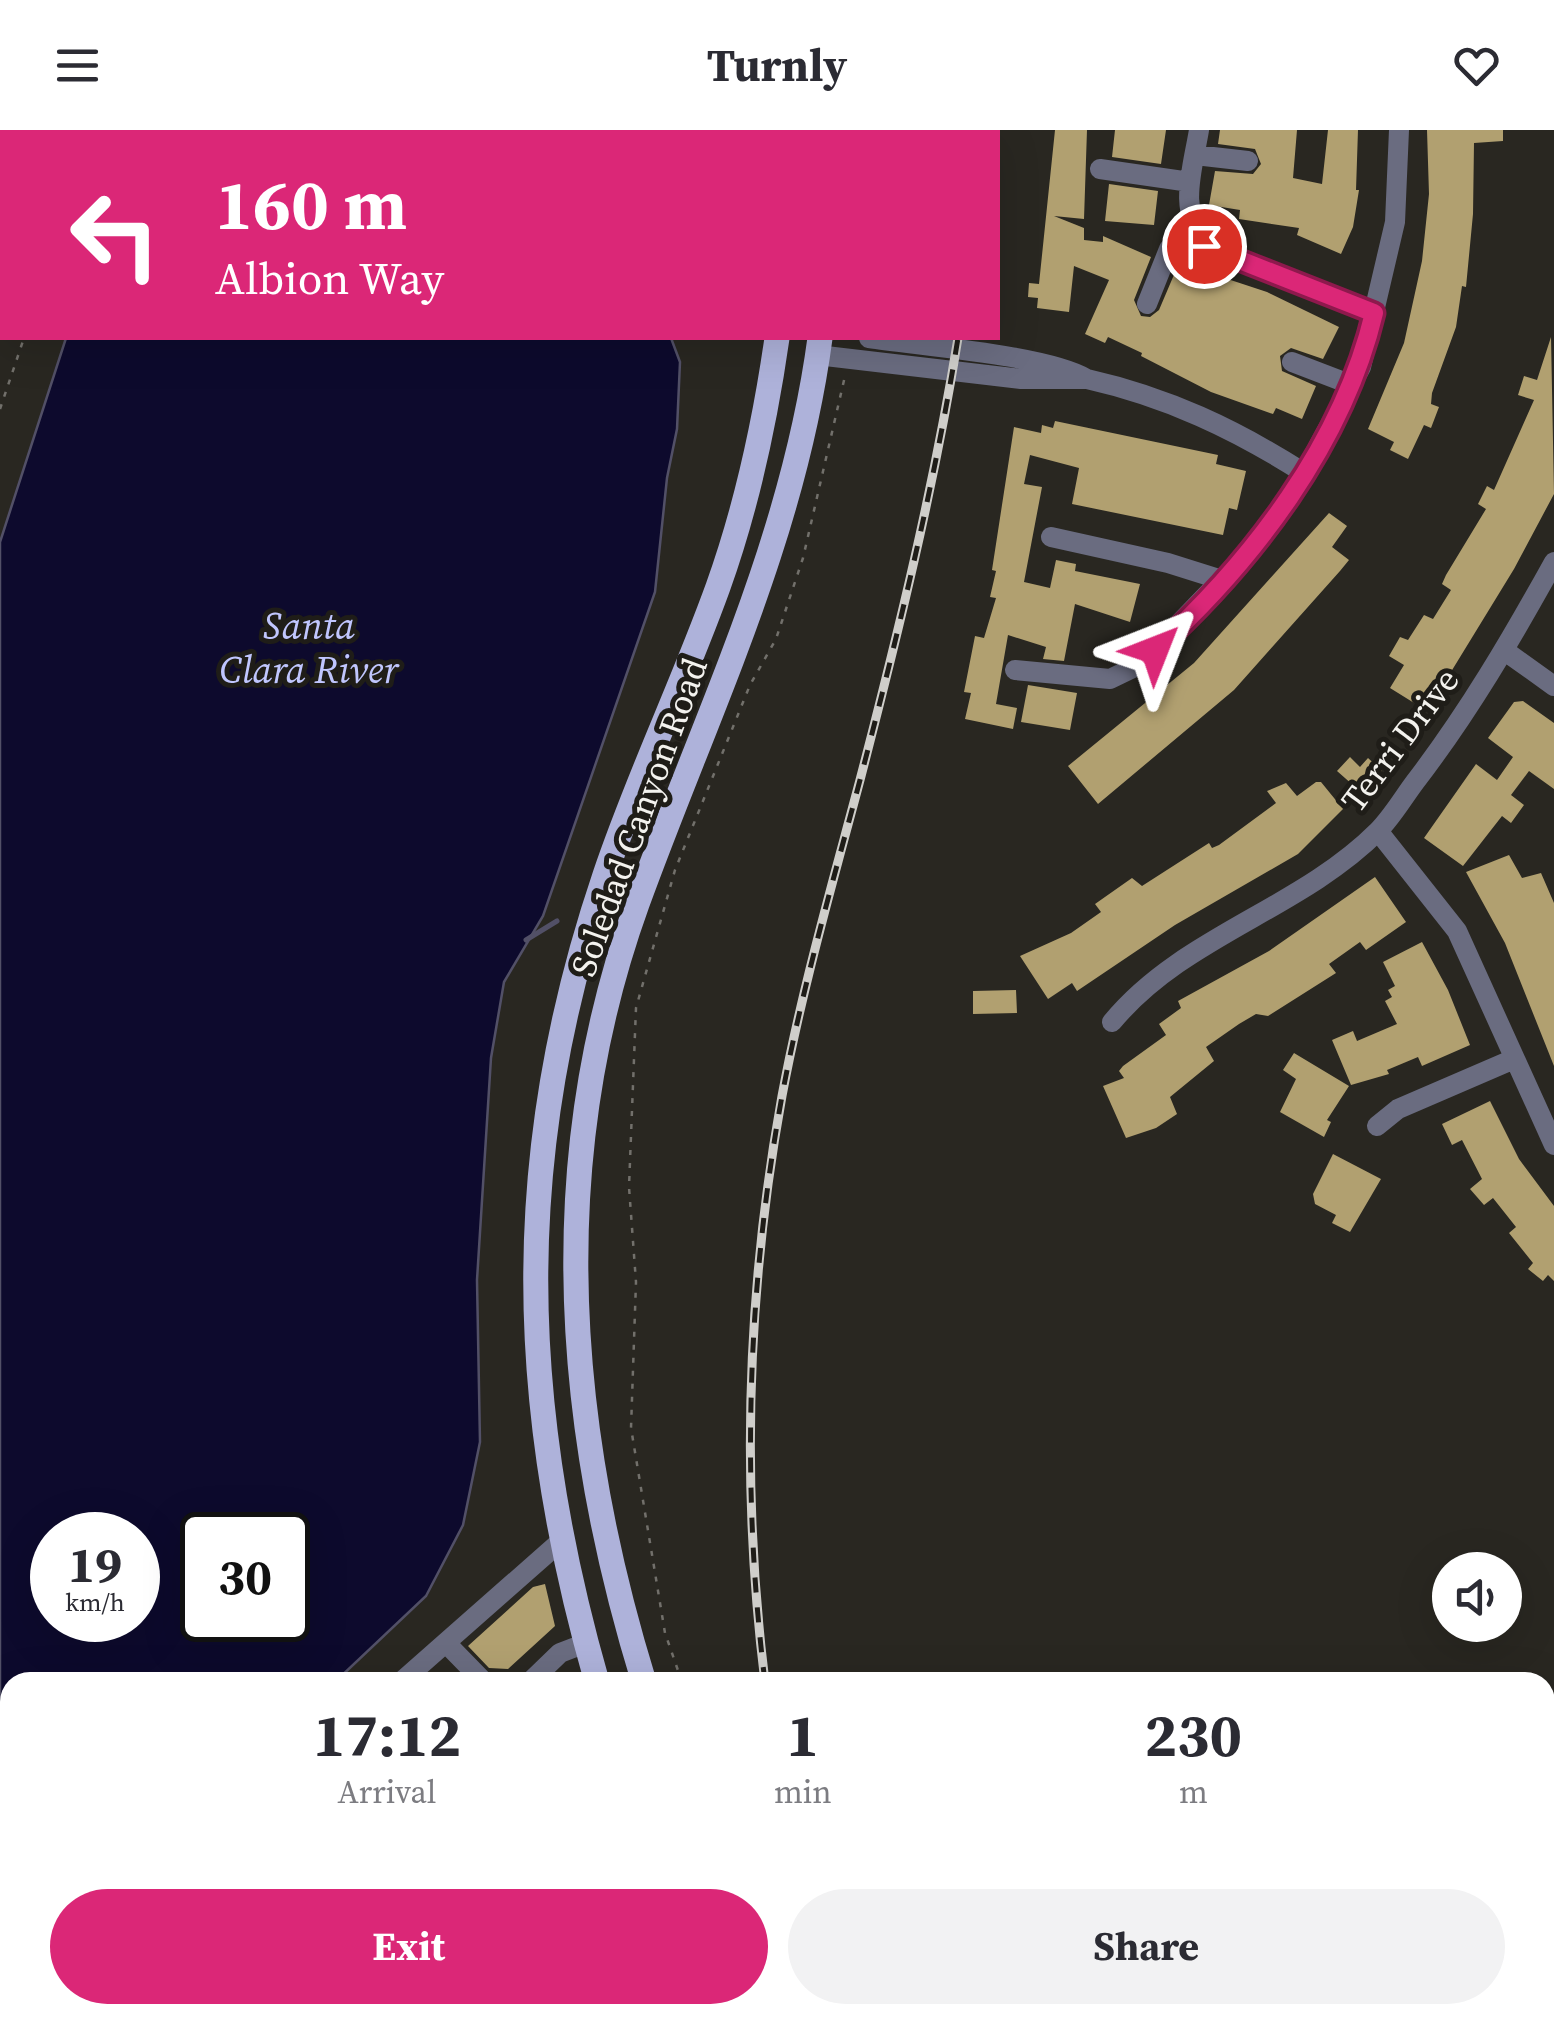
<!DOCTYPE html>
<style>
:root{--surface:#fff;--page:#f2f2f3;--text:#2b2b33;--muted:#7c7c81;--accent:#db2777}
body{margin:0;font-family:"Source Serif 4",serif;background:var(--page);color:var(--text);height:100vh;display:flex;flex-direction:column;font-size:38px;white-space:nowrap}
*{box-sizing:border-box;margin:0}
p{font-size:32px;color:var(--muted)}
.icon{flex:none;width:55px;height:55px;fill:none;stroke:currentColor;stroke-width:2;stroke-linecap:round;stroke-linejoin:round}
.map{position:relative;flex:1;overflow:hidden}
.details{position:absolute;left:0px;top:1542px;width:1555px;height:352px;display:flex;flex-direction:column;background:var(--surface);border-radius:30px 30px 0 0;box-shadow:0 10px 40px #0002}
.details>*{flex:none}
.hud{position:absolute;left:0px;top:0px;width:1000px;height:210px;box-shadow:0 10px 40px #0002;background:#db2777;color:#fff;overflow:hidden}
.buttons{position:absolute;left:1432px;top:1422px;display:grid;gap:20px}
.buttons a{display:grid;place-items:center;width:90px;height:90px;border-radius:50%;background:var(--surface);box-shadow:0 10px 40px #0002;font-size:50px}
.speed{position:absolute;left:30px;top:1382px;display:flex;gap:20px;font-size:50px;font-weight:700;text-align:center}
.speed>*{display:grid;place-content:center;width:130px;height:130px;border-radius:50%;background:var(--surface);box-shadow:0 10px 40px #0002;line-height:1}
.speed small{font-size:25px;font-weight:400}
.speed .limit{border:5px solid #111;border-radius:15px;background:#fff;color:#111}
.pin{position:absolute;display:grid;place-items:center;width:85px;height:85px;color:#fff;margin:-42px;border:5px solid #fff;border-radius:50%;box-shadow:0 2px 10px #0007}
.me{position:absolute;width:110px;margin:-55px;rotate:45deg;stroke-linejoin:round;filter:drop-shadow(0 0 8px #0008)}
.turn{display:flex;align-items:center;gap:35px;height:210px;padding:0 50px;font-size:45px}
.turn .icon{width:130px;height:130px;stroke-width:2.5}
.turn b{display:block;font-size:70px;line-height:85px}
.eta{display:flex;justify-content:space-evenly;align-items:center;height:170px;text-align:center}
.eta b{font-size:60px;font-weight:700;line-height:70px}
.primary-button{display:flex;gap:20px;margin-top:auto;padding:20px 50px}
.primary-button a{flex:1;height:115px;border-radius:60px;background:var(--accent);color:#fff;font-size:40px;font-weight:700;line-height:115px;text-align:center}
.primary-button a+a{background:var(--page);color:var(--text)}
header{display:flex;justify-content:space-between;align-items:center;height:130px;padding:0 50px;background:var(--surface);font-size:45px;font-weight:700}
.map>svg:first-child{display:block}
.water{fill:#0d0a2d;stroke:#525067;stroke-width:2.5;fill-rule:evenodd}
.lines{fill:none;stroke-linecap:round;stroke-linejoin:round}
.stream{stroke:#525067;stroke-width:5}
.building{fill:#b1a070}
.path{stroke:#72706b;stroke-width:2.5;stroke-dasharray:5 8;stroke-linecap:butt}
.minor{stroke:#6a6c80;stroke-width:20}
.major{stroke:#aeb2da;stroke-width:25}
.rail-casing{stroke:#cfceca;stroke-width:9}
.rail{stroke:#1f1d18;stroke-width:5;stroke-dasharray:15;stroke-linecap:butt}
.route-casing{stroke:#8e194d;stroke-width:25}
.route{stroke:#db2777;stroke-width:18}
.labels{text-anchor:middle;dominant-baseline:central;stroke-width:10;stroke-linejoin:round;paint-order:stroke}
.street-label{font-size:35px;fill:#f3f2ee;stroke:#1f1d18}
.water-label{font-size:38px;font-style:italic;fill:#c0c6fe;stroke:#1f1d18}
</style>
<header><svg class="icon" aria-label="menu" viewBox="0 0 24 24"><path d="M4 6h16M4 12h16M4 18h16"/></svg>Turnly<svg class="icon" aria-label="heart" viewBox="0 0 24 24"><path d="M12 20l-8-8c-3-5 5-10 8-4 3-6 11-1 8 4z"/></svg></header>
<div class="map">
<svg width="1554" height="1894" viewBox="0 0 1554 1894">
<rect width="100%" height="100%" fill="#292721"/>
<path class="water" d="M130 0H629V2H129Z
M66 208H671L680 232 677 299 667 348 655 462 543 786 504 852 491 928 477 1150 480 1312 463 1395 426 1466 335 1552H10V1862L0 1872V412ZM52 1405H138V1490H52ZM202 1405H288V1490H202Z"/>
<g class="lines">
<path class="stream" d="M526 810 557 791"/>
</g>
<path class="building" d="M1055 0H1087L1084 89 1054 86 1084 98V110L1103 112V106L1151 127 1134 170 1141 186 1150 187 1159 180 1179 133 1267 162 1339 197 1323 229 1291 218 1280 226 1282 241 1316 256 1302 289 1276 278 1273 284 1211 262 1141 226 1142 223 1108 207 1105 213 1085 204 1109 150 1074 136 1069 182 1037 178 1038 168 1028 167 1029 153 1039 154Z
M1115 0H1166L1161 34 1112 27Z
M1220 0H1297L1293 48 1322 54 1328 0H1358L1356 60H1359L1353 97 1341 124 1297 105 1299 98 1239 89 1240 80 1209 75 1215 41 1253 44 1261 34 1255 19 1218 14Z
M1427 0H1503V11L1474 13 1473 84 1466 157 1462 156 1456 197 1432 263 1431 274 1439 277 1431 298 1424 295 1408 329 1390 320 1394 312 1368 299 1404 213 1422 131 1429 64Z
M1109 54 1158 61 1154 95 1105 91Z
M1551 207 1554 364 1514 439 1427 581 1390 558 1404 535 1389 526 1400 507 1408 510 1424 485 1433 489 1451 460 1442 454 1446 445 1486 379 1478 374 1487 356 1494 360 1534 270 1518 265 1524 246 1537 250Z
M1055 291 1218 325 1216 334 1246 341 1237 380 1229 378 1223 405 1072 374 1079 338 1030 325 1024 354 1042 357 1024 452 1050 458 1056 430 1076 434 1075 441 1140 454 1130 492 1075 474 1064 531 1043 529 1046 517 1008 505 996 574 1017 578 1013 599 965 589 971 563 964 562 975 506 984 508 996 468 990 467 996 441 992 440 1014 297 1041 303 1042 295 1053 298Z
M1329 383 1347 396 1332 417 1349 430 1340 441 1234 560 1098 674 1068 636 1194 533Z
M1028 555 1077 563 1070 600 1021 592Z
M1523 571 1554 593V659L1529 641 1511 665 1524 675 1511 693 1502 686 1463 736 1424 708 1476 634 1497 650 1513 627 1488 608 1514 572Z
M1350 627 1360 637 1368 628 1382 641 1362 663 1337 641Z
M1316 652H1321L1343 679 1298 724 1175 795 1077 861 1072 853 1048 869 1020 826 1071 803 1101 782 1095 774 1132 748 1142 756 1209 713 1212 718 1219 715 1276 673 1267 661 1286 653 1297 666Z
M1509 725 1522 748 1541 743 1554 773V936L1505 813 1466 742Z
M1375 747 1406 792 1366 820 1360 812 1329 834 1336 843 1268 886 1256 884 1239 894 1206 917 1214 931 1170 967 1177 984 1156 998 1126 1008 1103 956 1124 948 1119 941 1123 936 1166 905 1159 894 1181 878 1178 871 1269 821Z
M1422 812 1448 860 1470 915 1422 936 1418 927 1387 940 1389 944 1351 955 1332 910 1353 901 1357 911 1397 894 1385 871 1392 867 1388 860 1395 856 1383 832Z
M1016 860 1017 883 973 884V861Z
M1294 923 1349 956 1327 990 1331 992 1324 1007 1280 982 1296 949 1283 940Z
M1490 971 1519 1029 1554 1076V1151L1548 1145 1543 1151 1528 1139 1533 1133 1509 1103 1516 1097 1493 1068 1484 1075 1470 1059 1482 1049 1462 1010 1452 1015 1442 994Z
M1333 1024 1381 1049 1350 1102 1332 1093 1336 1085 1315 1074 1313 1064Z
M545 1454 555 1496 508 1539 489 1538 468 1516 533 1457Z"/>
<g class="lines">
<path class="path" d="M93 2 94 0
M0 279 24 208
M682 1552 665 1503 631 1298 636 1152 629 1057 636 878 675 740 750 555 776 509 803 428 845 246
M793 1885 796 1894"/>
<path class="minor" d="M35 0 36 2
M1199 0C1192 42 1178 79 1205 115L1374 183
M905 2V0
M1195 25 1248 31
M1100 39 1190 52
M0 117 2 109
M1147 174 1169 119 1192 98
M817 225 1021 249H1087C1047 225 921 216 869 208
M1292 232 1352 255
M1087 249C1167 267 1235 299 1304 343
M1051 407 1168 433 1222 450
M1505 521 1554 556
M1015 540 1110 549 1139 535 1255 415 1304 343 1361 237 1395 92 1399 0
M1378 701 1457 801 1554 1015
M1112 892C1183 806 1299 780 1378 701 1392 687 1403 668 1415 652 1468 583 1512 508 1554 432
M1377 996 1398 979 1514 929
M446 1513 484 1552
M401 1552 561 1411
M530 1552 560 1523 586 1513
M547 1885 556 1894
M1143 1885 1147 1894
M1401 1885 1403 1894
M1513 1885 1514 1894
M208 1894 218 1885
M625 1894 635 1885
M1446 1894 1495 1885"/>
<path class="major" d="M788 0 789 2
M826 0V2
M597 1552C517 1273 511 1022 605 745 638 647 683 554 718 457 747 376 765 292 777 208
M644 1552C565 1296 544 1031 637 774 706 584 793 411 820 208
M713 1885 716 1894
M758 1885 761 1894"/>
<defs>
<path id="rail" d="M984 2V0
M765 1552C741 1358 747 1159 782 966 802 859 832 755 860 650 898 504 934 357 958 208
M836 1885 839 1894"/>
</defs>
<use href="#rail" class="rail-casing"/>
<use href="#rail" class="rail"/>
</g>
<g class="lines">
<defs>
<path id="route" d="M1155 520C1253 431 1343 313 1374 183L1204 116"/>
</defs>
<use href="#route" class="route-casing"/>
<use href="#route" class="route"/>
</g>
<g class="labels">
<g class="street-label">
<text transform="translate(1400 610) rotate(-53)">Terri Drive</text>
<text transform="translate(639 687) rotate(-70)">Soledad Canyon Road</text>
</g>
<g class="water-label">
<text x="309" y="496">Santa<tspan x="309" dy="44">Clara River</tspan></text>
</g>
</g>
</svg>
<div class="buttons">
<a><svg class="icon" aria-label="sound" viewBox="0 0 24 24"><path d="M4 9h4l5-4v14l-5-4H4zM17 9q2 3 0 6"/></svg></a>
</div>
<div class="speed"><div>19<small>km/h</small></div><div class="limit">30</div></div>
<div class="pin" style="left:1204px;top:116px;background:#d93025"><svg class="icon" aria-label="arrive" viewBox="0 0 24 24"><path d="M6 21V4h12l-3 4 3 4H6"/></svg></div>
<svg class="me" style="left:1155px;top:520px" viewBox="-20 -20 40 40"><path d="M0-17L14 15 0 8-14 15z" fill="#db2777" stroke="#fff" stroke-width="4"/></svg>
<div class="hud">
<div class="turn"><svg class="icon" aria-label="left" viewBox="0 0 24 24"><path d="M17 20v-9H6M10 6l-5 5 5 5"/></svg><div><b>160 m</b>Albion Way</div></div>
</div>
<section class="details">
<div class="eta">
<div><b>17:12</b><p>Arrival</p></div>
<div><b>1</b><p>min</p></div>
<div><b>230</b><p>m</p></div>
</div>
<div class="primary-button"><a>Exit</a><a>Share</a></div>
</section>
</div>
